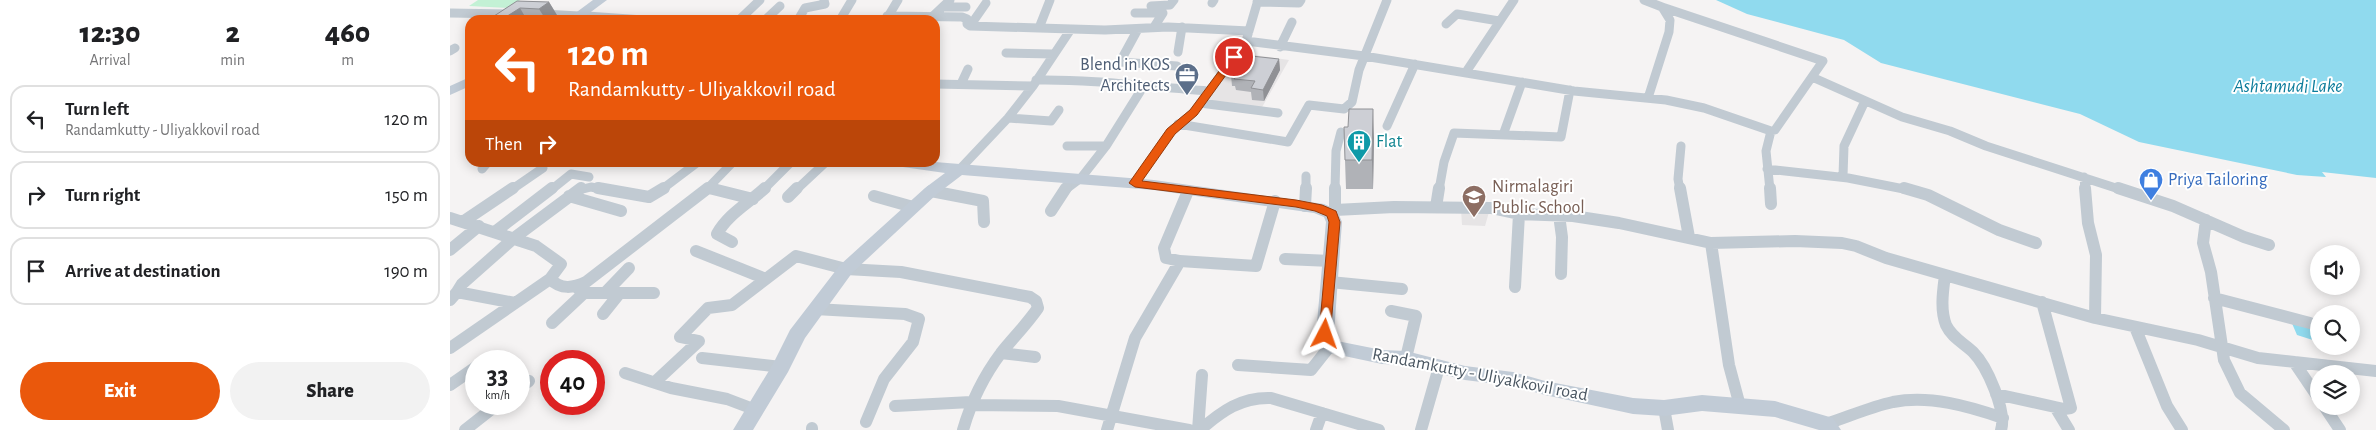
<!DOCTYPE html>
<style>
:root{--surface:#fff;--page:#f2f2f2;--text:#202124;--muted:#757577;--line:#e0e0e0;--accent:#ea580c}
body{margin:0;font-family:"Alegreya Sans",sans-serif;background:var(--page);color:var(--text);height:100vh;display:flex;flex-direction:column;font-size:19px;white-space:nowrap}
*{box-sizing:border-box;margin:0}
p{font-size:16px;color:var(--muted)}
.icon{flex:none;width:28px;height:28px;fill:none;stroke:currentColor;stroke-width:2;stroke-linecap:round;stroke-linejoin:round}
.map{position:relative;flex:1;overflow:hidden}
.details{display:flex;flex-direction:column;background:var(--surface);width:450px}
.details>*{flex:none}
.hud{position:absolute;left:15px;top:15px;width:475px;height:152px;border-radius:15px;box-shadow:0 2px 12px #0003;background:#ea580c;color:#fff;overflow:hidden}
.buttons{position:absolute;left:1860px;top:245px;display:grid;gap:10px}
.buttons a{display:grid;place-items:center;width:50px;height:50px;border-radius:50%;background:var(--surface);box-shadow:0 2px 12px #0003;font-size:25px}
.speed{position:absolute;left:15px;top:350px;display:flex;gap:10px;font-size:25px;font-weight:700;text-align:center}
.speed>*{display:grid;place-content:center;width:65px;height:65px;border-radius:50%;background:var(--surface);box-shadow:0 2px 12px #0003;line-height:1}
.speed small{font-size:12px;font-weight:400}
.speed .limit{border:8px solid #d22;background:#fff;color:#111}
.pin{position:absolute;display:grid;place-items:center;width:42px;height:42px;color:#fff;margin:-21px;border:2px solid #fff;border-radius:50%;box-shadow:0 1px 5px #0007}
.me{position:absolute;width:55px;margin:-28px;rotate:4deg;stroke-linejoin:round;filter:drop-shadow(0 0 4px #0008)}
.turn{display:flex;align-items:center;gap:18px;height:105px;padding:0 20px;font-size:22px}
.turn .icon{width:65px;height:65px;stroke-width:2.5}
.turn b{display:block;font-size:35px;line-height:42px}
.then{display:flex;align-items:center;height:48px;padding:0 20px;background:#0003;gap:10px;font-size:19px}
.eta{display:flex;justify-content:space-evenly;align-items:center;height:85px;text-align:center}
.eta b{font-size:30px;font-weight:800;line-height:35px}
.button{display:flex;gap:10px;margin-top:auto;padding:10px 20px}
.button a{flex:1;height:58px;border-radius:30px;background:var(--accent);color:#fff;font-size:20px;font-weight:800;line-height:58px;text-align:center}
.button a+a{background:var(--page);color:var(--text)}
ul{padding:0;list-style:none}
li{display:flex;align-items:center;gap:15px;height:68px;margin:0 10px 8px;padding:0 10px;border:2px solid var(--line);border-radius:15px}
li div{flex:1}
li b{display:block;font-size:19px}
li em{font-style:normal}
main{display:flex;flex:1;min-height:0}
.map>svg:first-child{display:block}
.education{fill:#e6e4e5}
.green{fill:#c3f1d5}
.water{fill:#90daee}
.lines{fill:none;stroke-linecap:round;stroke-linejoin:round}
.street-far1{stroke:#c1cad2;stroke-width:9}
.street{stroke:#c1cad2;stroke-width:12}
.secondary{fill:#c1cbd6;fill-rule:evenodd}
.wall{fill:#b0b2b7}
.shaded-wall{fill:#909195}
.building{fill:#cdcfd5;stroke:#909195}
.route{fill:#ea580c;stroke:#983908}
.labels{text-anchor:middle;dominant-baseline:central;stroke-width:4;stroke-linejoin:round;paint-order:stroke}
.service-label{font-size:18px;fill:#4e5e75;stroke:#fff;text-anchor:end}
.culture-label{font-size:18px;fill:#0d838f;stroke:#fff;text-anchor:start}
.shop-label{font-size:18px;fill:#366cbe;stroke:#fff;text-anchor:start}
.education-label{font-size:18px;fill:#785e54;stroke:#fff;text-anchor:start}
.street-label{font-size:18px;fill:#4a5661;stroke:#fff}
.water-label{font-size:19px;font-style:italic;fill:#0c7c9b;stroke:#fff}
</style>
<main>
<section class="details">
<div class="eta">
<div><b>12:30</b><p>Arrival</p></div>
<div><b>2</b><p>min</p></div>
<div><b>460</b><p>m</p></div>
</div>
<ul>
<li><svg class="icon" aria-label="left" viewBox="0 0 24 24"><path d="M17 20v-9H6M10 6l-5 5 5 5"/></svg><div><b>Turn left</b><p>Randamkutty - Uliyakkovil road</p></div><em>120 m</em></li>
<li><svg class="icon" aria-label="right" viewBox="0 0 24 24"><path d="M7 20v-9h11M14 6l5 5-5 5"/></svg><div><b>Turn right</b></div><em>150 m</em></li>
<li><svg class="icon" aria-label="arrive" viewBox="0 0 24 24"><path d="M6 21V4h12l-3 4 3 4H6"/></svg><div><b>Arrive at destination</b></div><em>190 m</em></li>
</ul>
<div class="button"><a>Exit</a><a>Share</a></div>
</section>
<div class="map">
<svg width="1926" height="430" viewBox="0 0 1926 430">
<rect width="100%" height="100%" fill="#f5f3f3"/>
<path class="education" d="M789 53 839 60 811 109 754 102Z
M1011 209 1039 212 1035 226 1012 225Z"/>
<path class="green" d="M28 0H70L59 8 19 6Z"/>
<path class="water" d="M1266 0H1926V178L1872 172 1876 177 1847 175 1689 142 1630 114 1431 63 1394 40 1297 14Z
M1841 321 1862 327 1869 334V342L1847 335Z"/>
<g class="lines">
<path class="street-far1" d="M600 0 589 28 655 30 718 27 799 31
M1194 0 1212 7 1220 20 1219 32 1198 98
M807 2 849 3 851 0
M762 3 764 0
M701 6 720 5 724 0
M493 7H516
M0 13 59 14
M685 13H713L704 27
M93 14 129 16
M137 16 193 20
M437 16 512 17 517 19V24L520 26 589 28
M483 16 500 0
M289 20 310 0
M315 20 330 6
M348 20 355 8 375 4 374 0
M390 20 402 0
M436 20 448 0
M996 24 1007 14 1049 21
M520 26 536 3
M688 29 670 62 727 66
M796 41 914 56 1124 91 1216 100 1254 108 1321 131 1325 130 1373 61 1212 7
M830 47 842 22
M0 51 5 48
M728 52 732 27
M556 53 603 54
M1016 72 1064 0
M1362 77 1452 117 1500 131 1536 146 1672 190
M586 80C643 79 701 87 758 91
M485 84 583 86
M511 84 518 69
M750 103 828 113
M558 118 601 121 609 110
M728 124 838 142 859 105 894 109 902 102 909 70 937 0
M937 126 965 64
M1053 135 1072 82
M617 146H656
M32 169 38 162
M1317 169 1398 178 1459 190
M509 170 558 118 583 86 621 29
M1393 176 1394 146 1415 101
M1634 177 1635 190
M685 183 721 131 743 113 796 41 808 0
M258 188 264 190
M61 190 93 168
M101 190 121 174 139 177
M129 190 141 187 156 190
M211 190 248 162
M256 190 283 162
M313 190 341 162
M346 190 376 162
M615 190 631 178 656 146 693 87
M856 190V176
M885 190 886 151 891 132
M989 190 994 162 1004 133 1111 137 1120 90
M1230 190 1228 179 1231 146
M1320 190 1316 151 1321 131"/>
<path class="street" d="M148 188 199 197 214 188
M259 188 303 199
M1230 188 1239 237
M1320 188 1321 204
M1454 188 1478 195 1549 230 1586 243
M1635 188 1638 223 1646 255 1645 318
M1668 188 1723 206 1794 237 1819 245
M481 191 533 201 534 222
M119 196 171 211
M424 196 463 207
M338 197 347 188
M855 206 856 188
M986 207 989 188
M885 210V188
M601 211 616 188
M881 214 885 210 944 207 1041 208 1069 214 1123 216 1169 223 1261 243 1345 241 1392 243 1406 246 1436 258 1645 318 1748 340 1808 358 1926 371
M1109 215 1112 237 1111 274
M0 218 86 246 111 264 100 279 0 348
M1756 220 1753 243 1761 272 1774 360 1790 393 1834 430
M14 221 63 188
M46 231 102 188
M282 242 267 234C278 214 299 203 315 188
M1261 243 1279 365 1290 406
M0 250 29 226
M246 251 316 279
M835 259 881 261
M730 261 806 266 825 201
M1495 275C1493 291 1490 309 1496 325 1502 338 1514 343 1523 352 1537 366 1557 411 1551 430
M100 279C111 290 123 288 136 282L258 188
M880 282 952 289
M126 287 134 293H204
M1065 287 1069 214
M7 292 12 284 64 238 131 188
M155 293 179 268
M1764 298 1860 323
M0 300 7 292 65 303
M365 309 455 314 469 319 463 342 434 379 416 422
M941 311 966 316 956 358
M153 314 169 294
M102 323 134 293
M1685 327 1717 406 1732 430
M551 353 585 357
M252 358 331 367
M1844 362 1869 399
M788 365 861 370 880 346
M175 373 221 388 277 399 306 410
M205 382 249 341 230 337 258 308 282 305 346 256 396 269 451 272 580 297 586 301 588 308C577 324 563 338 551 353 533 377 521 402 513 430
M0 385 26 367
M69 388 79 381
M1546 394 1614 409 1621 408 1592 302
M520 405 608 406 739 430
M445 406 521 402
M1874 406 1890 430
M1605 407 1619 430
M1214 408 1218 430
M1376 424C1398 417 1420 407 1443 402 1480 395 1518 406 1553 418
M362 428V430
M15 430 48 404
M657 430 685 338 730 261 716 258 714 248 738 191
M748 430 752 375
M750 430C772 411 791 397 821 398L929 430
M866 430 872 413
M971 430 989 367"/>
<path class="secondary" d="M143 0H157L130 20H116Z
M20 77V86L0 95V86Z
M446 162H485L704 180 874 204 887 210 892 222 884 334 887 341 932 350 956 351 1015 366 1063 372 1095 381 1183 398 1214 400 1252 395 1325 401 1383 418 1391 430H1369L1325 417 1252 411 1214 416 1183 414 1095 395 1063 386 1015 380 956 365 932 364 880 353 873 351 866 334 876 222 874 217 864 213 704 190 512 175 487 194 402 273 355 338 338 372 303 430H283L323 364 340 330 390 265 475 188 495 173 453 167Z"/>
</g>
<path class="wall" d="M67 1 99 2 110 20H38Z
M829 59 830 70 814 101 802 100 801 92 786 90 785 86H782L781 75Z
M924 138 923 189H896L895 160Z"/>
<path class="shaded-wall" d="M99 2 110 20H96L89 9Z
M70 8 77 20H51Z
M829 59 830 70 814 101 813 90Z
M923 109 924 138 923 189 922 160Z"/>
<path class="building" d="M67 1 99 2 89 9 70 8 51 20H38Z
M792 55 829 59 813 90 801 88 805 81 784 79 787 75H781Z
M899 109H923L922 160H895L894 127H898Z"/>
<path class="route" d="M781 55 789 57 747 115 725 134 692 181 846 200 872 205 886 211 890 222 880 337H871L869 334 879 222 877 216 865 211 846 207 685 187 679 183 717 129 740 110Z"/>
<defs>
<symbol id="office-pin" viewBox="-11 -11 22 30"><path d="M0 17L-7.5 6A9.5 9.5 0 1 1 7.5 6Z" fill="#5c6f8a" stroke="#fff"/><path d="M-6-3h4V-5.5h4V-3h4V5H-6ZM-1-4.5V-3h2v-1.5ZM-6 0V1H6V0Z" fill="#fff"/></symbol>
<symbol id="building-pin" viewBox="-11 -11 22 30"><path d="M0 17L-7.5 6A9.5 9.5 0 1 1 7.5 6Z" fill="#0f9aa8" stroke="#fff"/><path d="M-4-6H4V6H1V3H-1V6H-4ZM-2.5-4.3h1.7v1.8h-1.7ZM.8-4.3h1.7v1.8H.8ZM-2.5-1h1.7V.8h-1.7ZM.8-1h1.7V.8H.8Z" fill="#fff"/></symbol>
<symbol id="shop-pin" viewBox="-11 -11 22 30"><path d="M0 17L-7.5 6A9.5 9.5 0 1 1 7.5 6Z" fill="#3f7fe0" stroke="#fff"/><path d="M-5-2.5h2.3a2.7 3.5 0 0 1 5.4 0H5L5.5 6h-11ZM-1.5-2.5h3a1.5 2.3 0 0 0-3 0Z" fill="#fff"/></symbol>
<symbol id="school-pin" viewBox="-11 -11 22 30"><path d="M0 17L-7.5 6A9.5 9.5 0 1 1 7.5 6Z" fill="#8d6e63" stroke="#fff"/><path d="M0-5L7-2L0 1L-7-2ZM-4 1L0 2.5L4 1V4Q0 6-4 4Z" fill="#fff"/></symbol>
</defs>
<g fill-rule="evenodd">
<use href="#office-pin" x="723" y="61" width="28" height="38"/>
<use href="#building-pin" x="895" y="128" width="28" height="38"/>
<use href="#shop-pin" x="1687" y="166" width="28" height="38"/>
<use href="#school-pin" x="1010" y="183" width="28" height="38"/>
</g>
<g class="labels">
<g class="service-label">
<text x="720" y="65">Blend in KOS<tspan x="720" dy="21">Architects</tspan></text>
</g>
<g class="culture-label">
<text x="926" y="142">Flat</text>
</g>
<g class="shop-label">
<text x="1718" y="180">Priya Tailoring</text>
</g>
<g class="education-label">
<text x="1042" y="187">Nirmalagiri<tspan x="1042" dy="21">Public School</tspan></text>
</g>
<g class="street-label">
<text transform="translate(1030 375) rotate(11)">Randamkutty - Uliyakkovil road</text>
</g>
<g class="water-label">
<text x="1838" y="86">Ashtamudi Lake</text>
</g>
</g>
</svg>
<div class="buttons">
<a><svg class="icon" aria-label="sound" viewBox="0 0 24 24"><path d="M4 9h4l5-4v14l-5-4H4zM17 9q2 3 0 6"/></svg></a>
<a><svg class="icon" aria-label="search" viewBox="0 0 24 24"><circle cx="10" cy="10" r="6"/><path d="M15 15l6 6"/></svg></a>
<a><svg class="icon" aria-label="layers" viewBox="0 0 24 24"><path d="M12 4l9 5-9 5-9-5zM3 14l9 5 9-5"/></svg></a>
</div>
<div class="speed"><div>33<small>km/h</small></div><div class="limit">40</div></div>
<div class="pin" style="left:784px;top:57px;background:#d93025"><svg class="icon" aria-label="arrive" viewBox="0 0 24 24"><path d="M6 21V4h12l-3 4 3 4H6"/></svg></div>
<svg class="me" style="left:875px;top:334px" viewBox="-20 -20 40 40"><path d="M0-17L14 15 0 8-14 15z" fill="#ea580c" stroke="#fff" stroke-width="4"/></svg>
<div class="hud">
<div class="turn"><svg class="icon" aria-label="left" viewBox="0 0 24 24"><path d="M17 20v-9H6M10 6l-5 5 5 5"/></svg><div><b>120 m</b>Randamkutty - Uliyakkovil road</div></div>
<div class="then">Then<svg class="icon" aria-label="right" viewBox="0 0 24 24"><path d="M7 20v-9h11M14 6l5 5-5 5"/></svg></div>
</div>
</div>
</main>
